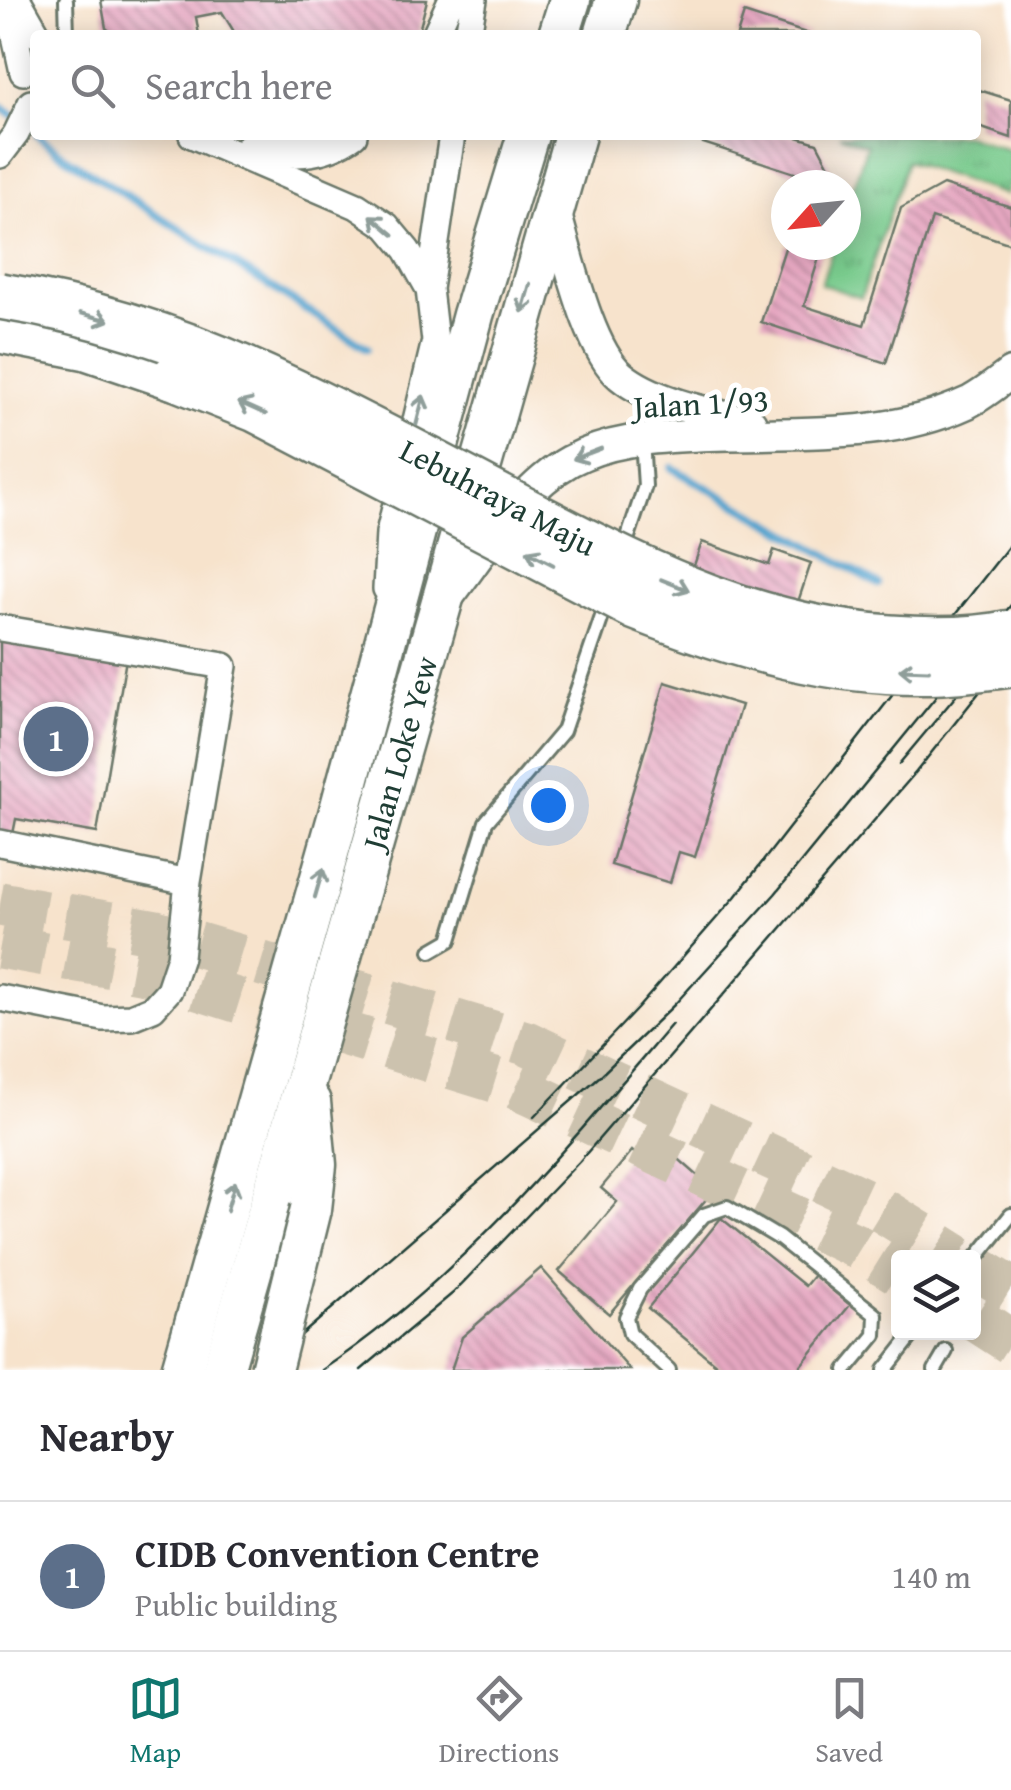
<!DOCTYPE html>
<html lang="en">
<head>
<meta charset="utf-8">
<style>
	body { margin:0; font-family:"Gentium Book Plus",serif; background:#f2f2f3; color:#2b2b33 }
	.controls { position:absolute; right:30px; bottom:30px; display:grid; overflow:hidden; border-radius:10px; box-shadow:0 5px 25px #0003 }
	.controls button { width:90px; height:90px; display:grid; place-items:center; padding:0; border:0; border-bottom:2px solid #e1e1e2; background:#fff; color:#2b2b33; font:50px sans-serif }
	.compass { position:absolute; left:771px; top:170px; width:90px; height:90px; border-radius:50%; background:#fff; box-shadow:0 5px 25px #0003; rotate:243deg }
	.you { position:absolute; left:548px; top:805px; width:35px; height:35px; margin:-25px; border:8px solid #fff; border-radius:50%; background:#1a73e8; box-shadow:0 0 0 15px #1a73e833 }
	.badge { display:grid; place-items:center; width:65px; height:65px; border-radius:50%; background:#0f766e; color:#fff; font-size:32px; font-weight:700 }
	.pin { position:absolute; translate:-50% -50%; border:5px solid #fff; box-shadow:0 2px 10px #0006 }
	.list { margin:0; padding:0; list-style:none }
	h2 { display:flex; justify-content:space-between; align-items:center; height:130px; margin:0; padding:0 40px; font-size:42px }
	h2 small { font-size:32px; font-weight:400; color:#7c7c81 }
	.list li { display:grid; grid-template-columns:65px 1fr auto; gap:30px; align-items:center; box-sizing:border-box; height:150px; padding:0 40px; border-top:2px solid #e1e1e2 }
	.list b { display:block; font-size:38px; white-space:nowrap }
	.list p { margin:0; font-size:32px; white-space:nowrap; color:#7c7c81 }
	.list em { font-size:32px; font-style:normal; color:#7c7c81 }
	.icon { flex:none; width:55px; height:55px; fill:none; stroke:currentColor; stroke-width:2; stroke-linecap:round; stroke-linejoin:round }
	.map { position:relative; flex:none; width:1011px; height:1370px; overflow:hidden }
	.search { position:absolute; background:#fff; box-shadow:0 5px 25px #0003; left:30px; right:30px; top:30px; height:110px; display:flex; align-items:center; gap:25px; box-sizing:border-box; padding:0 35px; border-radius:10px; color:#7c7c81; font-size:38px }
	.sheet { height:280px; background:#fff }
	nav { display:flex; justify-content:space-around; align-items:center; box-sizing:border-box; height:140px; border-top:2px solid #e1e1e2; background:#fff; font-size:28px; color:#7c7c81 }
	nav a { display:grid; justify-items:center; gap:5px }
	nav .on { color:#0f766e }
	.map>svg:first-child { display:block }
</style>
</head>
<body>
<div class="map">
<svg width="1011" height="1370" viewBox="0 0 1011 1370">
	<defs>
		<pattern id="park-tufts" width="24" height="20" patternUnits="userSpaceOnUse" patternTransform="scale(2.5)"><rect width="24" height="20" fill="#78ca8c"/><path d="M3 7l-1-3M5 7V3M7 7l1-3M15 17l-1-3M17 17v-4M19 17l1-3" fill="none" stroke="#62a573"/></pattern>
		<pattern id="building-back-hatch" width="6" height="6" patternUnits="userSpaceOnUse" patternTransform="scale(2.5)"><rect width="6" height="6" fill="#e6a7c1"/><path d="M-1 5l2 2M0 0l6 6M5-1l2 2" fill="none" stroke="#ba899e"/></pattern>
	</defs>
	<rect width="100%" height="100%" fill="#fff"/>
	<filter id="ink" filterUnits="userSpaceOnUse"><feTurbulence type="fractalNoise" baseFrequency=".01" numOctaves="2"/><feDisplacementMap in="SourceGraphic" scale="20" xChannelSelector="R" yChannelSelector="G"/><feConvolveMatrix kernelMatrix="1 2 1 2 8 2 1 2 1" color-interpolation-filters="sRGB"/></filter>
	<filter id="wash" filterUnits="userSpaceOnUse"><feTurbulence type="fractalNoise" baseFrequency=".0048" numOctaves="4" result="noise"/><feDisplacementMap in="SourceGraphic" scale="40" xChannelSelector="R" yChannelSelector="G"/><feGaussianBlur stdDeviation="2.25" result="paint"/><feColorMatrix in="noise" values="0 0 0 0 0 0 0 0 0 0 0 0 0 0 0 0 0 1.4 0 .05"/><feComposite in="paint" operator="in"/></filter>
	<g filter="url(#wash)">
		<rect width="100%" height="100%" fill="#f7e3cc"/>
		<!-- park -->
		<path fill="url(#park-tufts)" stroke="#4c8460" stroke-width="2.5" d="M839 135H965L1011 151V178L1006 195 907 161 861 298 821 284 834 245H846V209L867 145Z"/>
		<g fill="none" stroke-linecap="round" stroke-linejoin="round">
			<!-- stream -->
			<path stroke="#54a3cd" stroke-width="8" d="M0 106 16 118
				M37 135 67 158 367 348
				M672 468 878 584"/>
		</g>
		<g id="blocks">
			<!-- building -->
			<path fill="url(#building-back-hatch)" d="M101 0H427L418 35H236L222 12 196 17 199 35H114L106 28Z
				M744 13 809 34V35H737Z
				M976 89 1011 100V138L976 126Z
				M705 135H791L817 143 839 185H805L807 177 703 143Z
				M943 185 1011 207V244L932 218 886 363 761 322 786 245H823L804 306 864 325 901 208Z
				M702 542 769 565 774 550 811 563 793 617 689 580Z
				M0 637 126 659 97 833 16 819 12 839 0 837Z
				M665 682 741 705 695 857 679 852 670 883 611 865Z
				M665 1147 714 1190 609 1314 559 1271 617 1202 601 1188 632 1151 649 1165Z
				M721 1218 805 1286 814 1275 850 1305 797 1370H723L648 1308Z
				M541 1268 630 1370H451L462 1337Z"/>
		</g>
	</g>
	<g filter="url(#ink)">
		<use href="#blocks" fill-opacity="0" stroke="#6b7769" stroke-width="2.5"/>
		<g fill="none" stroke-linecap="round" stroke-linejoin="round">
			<!-- motorway-tunnel -->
			<path stroke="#ccc2ae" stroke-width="45" stroke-dasharray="45 22" stroke-linecap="butt" d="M0 904 156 932 526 1043 872 1204 959 1258
				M0 946 146 972 514 1086 856 1246 898 1272
				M974 1266 1011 1289
				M974 1318 1011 1342"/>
			<!-- service casing -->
			<g stroke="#6b7769" stroke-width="18">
				<path id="service" d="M66 0 67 35
					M238 151 243 142 264 137 324 142
					M623 552 645 486 642 440
					M431 951 450 940 486 822 563 731 608 599
					M974 1261 1011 1215
					M669 1370 630 1334 626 1317 640 1289 704 1215 727 1207 779 1238 876 1315 875 1335 846 1370
					M885 1370 915 1332
					M935 1370 946 1351"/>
			</g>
			<!-- minor casing -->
			<g stroke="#6b7769" stroke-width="30">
				<path id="minor" d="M7 0 23 72
					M18 0 38 35
					M435 35 451 0
					M468 35 474 0
					M192 135 357 206 387 226 407 250 429 289 435 341 389 533 386 589
					M251 152C288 156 322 158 354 135
					M0 155 16 134 31 103
					M429 289 452 135
					M0 628 224 666 188 882 180 957 169 990 153 1008 131 1017 103 1018 0 998
					M0 843 188 882"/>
			</g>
			<!-- tertiary casing -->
			<g stroke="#6b7769" stroke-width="35">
				<path id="tertiary" d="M553 205C567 249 587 348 621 376 654 403 710 413 751 423
					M448 597C484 551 518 490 570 461 607 441 648 438 688 436 781 430 880 443 967 403 982 396 997 383 1011 373"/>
			</g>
			<!-- trunk casing -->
			<g stroke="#6b7769" stroke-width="45">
				<g id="trunk">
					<path d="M559 35 570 0"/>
					<path d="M605 35 616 0"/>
					<path d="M310 1102 316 1165 311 1209"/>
					<path d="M182 1370 339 814 473 315 528 135"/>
					<path id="s1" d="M223 1370 575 135"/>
				</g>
			</g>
			<!-- motorway casing -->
			<g stroke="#6b7769" stroke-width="50">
				<path id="motorway" d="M0 330 87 347 175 377"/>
			</g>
			<!-- service -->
			<use href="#service" stroke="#fff" stroke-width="12"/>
			<!-- minor -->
			<use href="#minor" stroke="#fff" stroke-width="25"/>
			<!-- tertiary -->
			<use href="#tertiary" stroke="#fff" stroke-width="30"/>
			<!-- trunk -->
			<use href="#trunk" stroke="#fff" stroke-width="40"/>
			<!-- motorway -->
			<use href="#motorway" stroke="#fff" stroke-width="45"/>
			<!-- tram -->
			<path stroke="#1f3d34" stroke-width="2.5" d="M899 764 1011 630
				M534 1117 637 1009 735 897 1011 543
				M261 1370 599 1077 674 1005 775 894 1011 605
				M322 1370C459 1279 566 1148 672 1024
				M361 1370 453 1293 579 1162 916 772 1005 660"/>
			<!-- trunk-bridge casing -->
			<g stroke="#6b7769" stroke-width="45" stroke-linecap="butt">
				<path id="trunk-bridge" d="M271 1370 311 1209"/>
			</g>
			<!-- motorway-bridge casing -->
			<g stroke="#6b7769" stroke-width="50" stroke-linecap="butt">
				<g id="motorway-bridge">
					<path id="s2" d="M0 296C102 312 201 347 294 392 378 432 460 477 543 520 657 579 760 629 890 638 930 641 973 641 1011 633"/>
					<path d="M175 377 256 409 636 607C735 646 835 676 942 671 965 670 988 667 1011 664"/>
				</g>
			</g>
			<!-- trunk-bridge -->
			<use href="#trunk-bridge" stroke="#fff" stroke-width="40"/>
			<!-- motorway-bridge -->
			<use href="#motorway-bridge" stroke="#fff" stroke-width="45"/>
		</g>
		<!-- one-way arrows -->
		<defs><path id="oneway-shaft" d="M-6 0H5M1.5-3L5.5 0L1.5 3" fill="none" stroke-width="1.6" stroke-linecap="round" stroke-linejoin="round" transform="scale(2.5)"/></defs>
		<g stroke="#8f9e9a">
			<use href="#oneway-shaft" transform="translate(382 225) rotate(-140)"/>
			<use href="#oneway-shaft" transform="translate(526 298) rotate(106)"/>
			<use href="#oneway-shaft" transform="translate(95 317) rotate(15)"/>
			<use href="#oneway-shaft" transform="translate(252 408) rotate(-156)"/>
			<use href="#oneway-shaft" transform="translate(420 410) rotate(-76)"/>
			<use href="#oneway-shaft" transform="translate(587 454) rotate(159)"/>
			<use href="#oneway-shaft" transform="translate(540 558) rotate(-153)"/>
			<use href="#oneway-shaft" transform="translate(675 585) rotate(22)"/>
			<use href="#oneway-shaft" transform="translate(914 670) rotate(-178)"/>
			<use href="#oneway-shaft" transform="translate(319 883) rotate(-74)"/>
			<use href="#oneway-shaft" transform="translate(231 1196) rotate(-74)"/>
		</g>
	</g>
	<g text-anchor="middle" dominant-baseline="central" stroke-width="10" stroke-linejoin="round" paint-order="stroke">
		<!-- street labels -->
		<g font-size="32" fill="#1f3d34" stroke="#fff">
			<text transform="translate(701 403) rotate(-3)">Jalan 1/93</text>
			<text stroke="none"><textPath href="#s2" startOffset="540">Lebuhraya Maju</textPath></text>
			<text stroke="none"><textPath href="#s1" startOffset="642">Jalan Loke Yew</textPath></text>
		</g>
	</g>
</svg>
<div class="controls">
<button><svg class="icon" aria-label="layers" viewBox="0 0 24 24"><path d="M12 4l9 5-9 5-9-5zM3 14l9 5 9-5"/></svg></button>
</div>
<svg class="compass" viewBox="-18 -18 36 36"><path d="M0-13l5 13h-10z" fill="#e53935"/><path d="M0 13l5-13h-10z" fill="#7c7c81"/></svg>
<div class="you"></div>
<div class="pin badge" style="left:56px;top:739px;background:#5c6f8a">1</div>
<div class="search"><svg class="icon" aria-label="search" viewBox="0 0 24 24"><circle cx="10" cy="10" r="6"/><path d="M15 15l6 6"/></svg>Search here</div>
</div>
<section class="sheet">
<h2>Nearby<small></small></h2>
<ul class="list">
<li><span class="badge" style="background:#5c6f8a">1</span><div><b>CIDB Convention Centre</b><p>Public building</p></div><em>140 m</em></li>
</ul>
</section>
<nav>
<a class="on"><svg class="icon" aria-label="map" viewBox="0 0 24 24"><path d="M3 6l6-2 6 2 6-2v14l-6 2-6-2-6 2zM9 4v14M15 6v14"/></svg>Map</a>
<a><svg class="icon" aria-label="directions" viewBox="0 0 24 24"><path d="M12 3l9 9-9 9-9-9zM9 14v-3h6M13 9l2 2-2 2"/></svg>Directions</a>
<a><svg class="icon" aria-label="saved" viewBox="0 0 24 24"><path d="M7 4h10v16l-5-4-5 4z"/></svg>Saved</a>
</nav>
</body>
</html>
